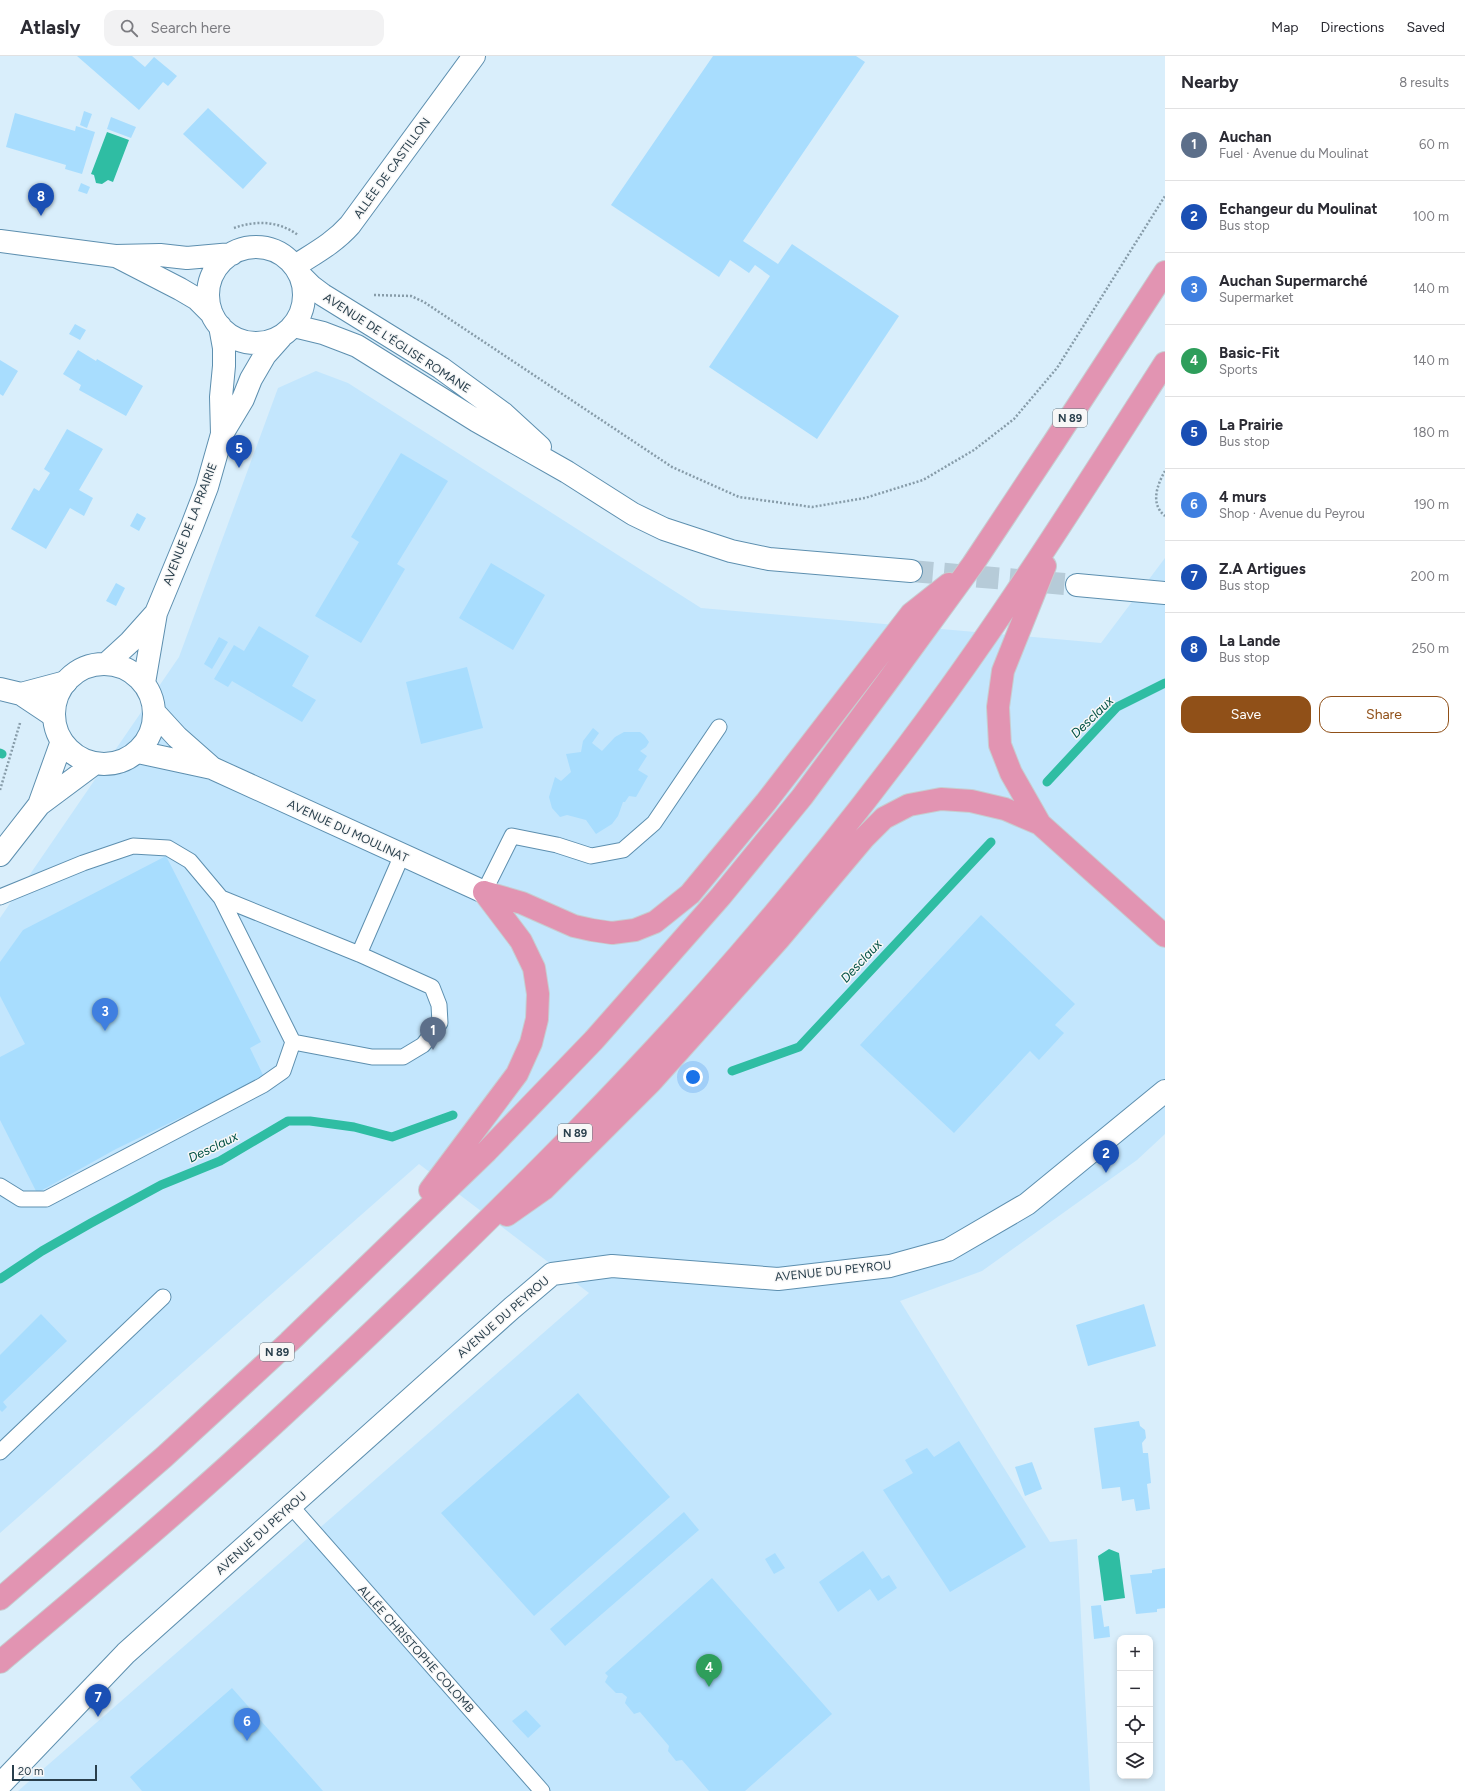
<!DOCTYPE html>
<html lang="en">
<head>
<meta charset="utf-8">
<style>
	body { margin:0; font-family:Figtree,sans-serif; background:#f2f2f3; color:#2b2b33 }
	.controls { position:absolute; right:12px; bottom:12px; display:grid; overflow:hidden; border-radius:8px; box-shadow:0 2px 6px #0003 }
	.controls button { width:36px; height:36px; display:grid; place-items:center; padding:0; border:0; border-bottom:1px solid #e1e1e2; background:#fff; color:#2b2b33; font:20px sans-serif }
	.scale { position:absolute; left:12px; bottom:10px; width:85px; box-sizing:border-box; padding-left:4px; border:2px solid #293f4c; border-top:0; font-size:11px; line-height:14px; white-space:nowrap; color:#293f4c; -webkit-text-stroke:3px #f7f7f7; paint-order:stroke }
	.you { position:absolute; left:693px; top:1021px; width:14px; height:14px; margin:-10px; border:3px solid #fff; border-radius:50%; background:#1a73e8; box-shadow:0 0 0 6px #1a73e833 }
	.badge { display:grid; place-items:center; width:26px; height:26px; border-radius:50%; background:#905018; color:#fff; font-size:13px; font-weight:700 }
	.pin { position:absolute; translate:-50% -33px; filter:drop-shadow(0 1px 2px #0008) }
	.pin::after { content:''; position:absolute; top:21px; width:14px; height:12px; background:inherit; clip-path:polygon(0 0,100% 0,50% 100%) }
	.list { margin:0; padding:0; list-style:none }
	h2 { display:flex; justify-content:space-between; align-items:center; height:52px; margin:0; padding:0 16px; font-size:17px }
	h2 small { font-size:13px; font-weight:400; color:#7c7c81 }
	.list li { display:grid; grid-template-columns:26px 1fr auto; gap:12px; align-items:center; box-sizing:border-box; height:72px; padding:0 16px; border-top:1px solid #e1e1e2 }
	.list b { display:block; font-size:15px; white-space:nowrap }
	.list p { margin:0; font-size:13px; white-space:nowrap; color:#7c7c81 }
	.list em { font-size:13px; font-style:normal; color:#7c7c81 }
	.actions { display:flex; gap:8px; padding:12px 16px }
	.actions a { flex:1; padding:9px 0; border:1px solid #905018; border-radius:12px; text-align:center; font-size:14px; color:#905018 }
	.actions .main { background:#905018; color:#fff }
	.icon { flex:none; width:22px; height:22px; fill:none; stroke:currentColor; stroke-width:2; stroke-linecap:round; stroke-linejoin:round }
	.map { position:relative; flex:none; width:1165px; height:1735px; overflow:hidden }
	header { display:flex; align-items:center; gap:24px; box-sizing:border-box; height:56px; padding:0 20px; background:#fff; border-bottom:1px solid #e1e1e2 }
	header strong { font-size:19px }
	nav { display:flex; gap:22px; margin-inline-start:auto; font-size:14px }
	.search { width:280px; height:36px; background:#f2f2f3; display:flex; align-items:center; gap:10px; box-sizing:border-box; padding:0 14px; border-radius:12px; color:#7c7c81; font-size:15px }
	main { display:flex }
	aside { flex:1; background:#fff }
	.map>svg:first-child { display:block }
</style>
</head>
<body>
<header>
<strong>Atlasly</strong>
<div class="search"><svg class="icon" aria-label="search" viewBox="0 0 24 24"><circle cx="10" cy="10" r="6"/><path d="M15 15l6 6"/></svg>Search here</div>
<nav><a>Map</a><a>Directions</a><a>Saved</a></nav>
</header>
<main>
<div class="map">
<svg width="1165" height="1735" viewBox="0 0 1165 1735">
	<rect width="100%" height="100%" fill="#d9eefb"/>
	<!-- built -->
	<path fill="#c3e6fd" d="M316 315 348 327 701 552 1101 587 1165 502V1078L1137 1104 982 1215 900 1245 1050 1486 1077 1483 1090 1735H18L589 1237 419 1108 0 1477V862L179 601 278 332Z"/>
	<!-- water -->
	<path fill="#2fbda3" d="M107 76 129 84 113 126 108 124 102 128 96 127 94 119 91 118Z
		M1109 1493 1119 1497 1125 1542 1104 1545 1098 1500Z"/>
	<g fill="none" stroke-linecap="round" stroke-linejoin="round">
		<!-- stream -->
		<path stroke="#2fbda3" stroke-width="9" d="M0 697 2 698
			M1047 726 1117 651 1165 627
			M732 1015 799 991 991 786
			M0 1223 42 1195 91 1167 161 1129 220 1105 288 1065H310L354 1071 392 1081 453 1059"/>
	</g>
	<!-- building -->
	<path fill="#a8ddfe" d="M77 0H132L145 11 154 1 177 20 168 30 163 26 139 54Z
		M713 0H856L865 6 743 185 778 208 792 188 899 260 817 383 709 311 770 220 755 209 749 217 730 204 719 221 611 149Z
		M208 52 267 107 243 133 183 78Z
		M84 55 92 58 87 72 80 69Z
		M15 57 75 75 76 70 95 76 82 118 65 113 66 109 6 91Z
		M111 61 136 71 131 82 107 73Z
		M81 127 90 131 87 138 78 135Z
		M75 268 86 274 80 284 69 278Z
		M78 294 96 305 97 303 143 330 126 360 79 334 81 329 63 318Z
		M0 304 18 315 3 340 0 338Z
		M67 373 103 393 79 434 93 442 84 460 70 452 46 493 11 473 34 432 39 435 50 417 44 413Z
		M401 397 448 425 397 508 405 513 361 587 315 560 359 486 351 481Z
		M137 457 146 462 139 475 130 470Z
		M491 507 545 539 513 594 459 562Z
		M116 527 125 532 116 550 106 545Z
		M259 570 309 600 292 630 316 644 302 666 232 625 228 631 214 623 234 589 244 595Z
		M219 581 228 586 212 613 204 608Z
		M467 611 483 672 421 688 406 626Z
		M593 672 599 677 592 687 602 695 615 681 624 676H640L644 679 649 686 646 691 640 695 647 700 638 714 648 720 636 741 629 740 625 746H623L618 760 612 768 596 778 586 764 567 759 560 761 552 752 549 741 555 721 561 725 571 716 566 698 581 696 583 685Z
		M166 800 261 986 250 992 264 1021 116 1093 37 1137 0 1064V1001L25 988 0 940V906L23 874Z
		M981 859 1075 948 1055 969 1064 977 1039 1004 1030 995 954 1077 860 989Z
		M1144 1248 1156 1290 1088 1310 1076 1269Z
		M41 1258 67 1285 3 1346 7 1351 2 1356 0 1354V1299Z
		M578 1337 670 1441 534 1560 441 1457Z
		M1139 1365 1140 1370 1145 1374 1146 1382 1142 1387 1143 1397H1148L1151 1427 1147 1428 1150 1453 1136 1455 1134 1443 1122 1445 1120 1431 1102 1433 1094 1372Z
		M959 1385 1026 1491 950 1536 883 1434 913 1417 905 1404 927 1392 934 1401Z
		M1032 1406 1042 1433 1025 1440 1015 1411Z
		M684 1456 699 1474 565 1590 550 1573Z
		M863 1495 882 1523 889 1519 897 1532 878 1545 870 1533 838 1556 819 1526Z
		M775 1497 785 1512 774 1518 765 1503Z
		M1165 1512V1552L1157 1553V1556L1136 1558 1130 1519 1152 1517V1514Z
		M712 1522 832 1658 745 1735H709L682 1704 676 1705 668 1695 669 1690 640 1656 634 1658 625 1647 627 1641 622 1637H616L605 1626 608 1620 605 1617Z
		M1101 1549 1104 1571 1109 1570 1110 1581 1094 1583 1091 1550Z
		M232 1632 323 1735H142L130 1721Z
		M526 1654 541 1670 528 1682 512 1665Z"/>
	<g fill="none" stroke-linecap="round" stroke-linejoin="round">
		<!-- tertiary-tunnel -->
		<path stroke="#b6cbd8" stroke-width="22" stroke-dasharray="22 11" stroke-linecap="butt" d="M911 515 1077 529"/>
		<!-- service casing -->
		<g stroke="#5d8faf" stroke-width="17">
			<path id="service" d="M484 836 512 780 557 789 591 800 623 794 654 767 719 671
				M0 841 83 807 133 790 168 792 190 805 221 842 293 986 372 1001H403L423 989 440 967 439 949 432 931 359 898 221 842
				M359 898 402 799
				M0 1130 21 1143H46L263 1029 283 1015 293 986
				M0 1396 163 1241
				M291 1450 542 1735"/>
		</g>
		<!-- minor casing -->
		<g stroke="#5d8faf" stroke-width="24">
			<path id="minor" d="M295 210C315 197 334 187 350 169L474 0
				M0 633 21 638 54 660
				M21 638 66 626
				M0 1729 126 1597 512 1252 552 1218 612 1210 778 1223 890 1210 948 1194 1027 1148 1165 1035"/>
		</g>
		<!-- tertiary casing -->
		<g stroke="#5d8faf" stroke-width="24">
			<path id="tertiary" d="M0 185 115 200 160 199 187 202 232 198
				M208 239a48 48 0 1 1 96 0a48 48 0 1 1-96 0Z
				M116 200 180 233 197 243 212 258
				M300 219 311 230 323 239 441 312 504 358 540 391
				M220 270 224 292V310L221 341 222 378
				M294 270 323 277 357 290 477 365 567 416 633 458 664 473 731 495 769 503 911 515
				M1077 529 1165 537
				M54 658a50 50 0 1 1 100 0a50 50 0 1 1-100 0Z
				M106 608 130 586 156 557
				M144 627 156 557 192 470 207 431 222 378 243 343 251 323 265 299 281 281
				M155 657 177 681 211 711
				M138 696 212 712 484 836
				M39 749 62 685
				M0 799 39 749 94 708"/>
		</g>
		<!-- trunk casing -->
		<g stroke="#c7cdd0" stroke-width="24">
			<path id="trunk" d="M1040 768 1011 717 1000 689 998 651 1003 615 1045 510
				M484 836 522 847 574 870 592 874 612 877 635 874 655 866 690 838 766 746 911 558 949 528
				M430 1134 517 1018 531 987 537 963 538 938 534 912 521 885 484 836
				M507 1159 544 1133 651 1026 779 883 864 782 884 762 909 749 941 743 971 745 1005 753 1040 768 1165 880
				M0 1543 164 1401 289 1286 487 1095 594 984 721 840 802 741 887 626 973 508 1054 386 1165 216
				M0 1606C65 1551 131 1496 194 1440 269 1374 342 1305 414 1236 526 1128 636 1018 738 900 803 825 866 746 925 666 1011 550 1087 428 1165 307"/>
		</g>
		<!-- path -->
		<path stroke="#879ca9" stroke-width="2.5" stroke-dasharray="2 2" stroke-linecap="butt" d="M234 172C256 164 279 165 298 179
			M374 239 411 240 424 246 672 411 739 441 812 451 865 442 923 424 974 394 1014 363 1057 312 1165 140
			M1165 415C1157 429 1150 448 1165 460
			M0 734 20 667"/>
		<!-- service -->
		<use href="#service" stroke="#fff" stroke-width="15"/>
		<!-- minor -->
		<use href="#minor" stroke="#fff" stroke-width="22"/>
		<!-- tertiary -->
		<use href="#tertiary" stroke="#fff" stroke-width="22"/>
		<!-- trunk -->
		<use href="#trunk" stroke="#e294b2" stroke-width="22"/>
	</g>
	<g text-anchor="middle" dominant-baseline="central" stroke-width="3" stroke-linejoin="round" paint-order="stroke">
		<!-- shield labels -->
		<g fill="#f7f7f7" stroke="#67767f" stroke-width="1">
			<rect x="1053" y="353" width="34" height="18" rx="3"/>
			<rect x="558" y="1068" width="34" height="18" rx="3"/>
			<rect x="260" y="1287" width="34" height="18" rx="3"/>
		</g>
		<g font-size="11" font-weight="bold" fill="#293f4c">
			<text x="1070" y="362">N 89</text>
			<text x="575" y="1077">N 89</text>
			<text x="277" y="1296">N 89</text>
		</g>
		<!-- street labels -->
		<g font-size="12" fill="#293f4c" stroke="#f7f7f7">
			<text transform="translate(392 112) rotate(-54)">ALLÉE DE CASTILLON</text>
			<text transform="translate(397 287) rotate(33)">AVENUE DE L'ÉGLISE ROMANE</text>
			<text transform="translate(190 468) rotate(-69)">AVENUE DE LA PRAIRIE</text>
			<text transform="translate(348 775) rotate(25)">AVENUE DU MOULINAT</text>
			<text transform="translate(833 1215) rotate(-6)">AVENUE DU PEYROU</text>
			<text transform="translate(503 1261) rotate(-41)">AVENUE DU PEYROU</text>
			<text transform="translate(261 1477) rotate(-42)">AVENUE DU PEYROU</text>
			<text transform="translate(416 1593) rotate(48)">ALLÉE CHRISTOPHE COLOMB</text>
		</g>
		<!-- water labels -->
		<g font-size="13" font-style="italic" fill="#005144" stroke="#f7f7f7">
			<text transform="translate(1092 661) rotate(-44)">Desclaux</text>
			<text transform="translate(861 905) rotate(-47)">Desclaux</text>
			<text transform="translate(213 1091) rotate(-26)">Desclaux</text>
		</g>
	</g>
</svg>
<div class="controls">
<button>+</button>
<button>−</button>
<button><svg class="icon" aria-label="locate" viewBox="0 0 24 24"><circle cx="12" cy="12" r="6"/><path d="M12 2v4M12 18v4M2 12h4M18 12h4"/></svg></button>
<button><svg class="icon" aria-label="layers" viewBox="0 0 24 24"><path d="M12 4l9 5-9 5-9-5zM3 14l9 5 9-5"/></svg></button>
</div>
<div class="scale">20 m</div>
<div class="you"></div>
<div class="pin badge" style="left:433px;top:994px;background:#5c6f8a">1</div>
<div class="pin badge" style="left:1106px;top:1117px;background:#1a4fb4">2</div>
<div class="pin badge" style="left:105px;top:975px;background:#3f7fe0">3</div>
<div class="pin badge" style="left:709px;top:1631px;background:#2e9e5b">4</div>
<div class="pin badge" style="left:239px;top:412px;background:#1a4fb4">5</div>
<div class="pin badge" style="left:247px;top:1685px;background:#3f7fe0">6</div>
<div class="pin badge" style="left:98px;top:1661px;background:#1a4fb4">7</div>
<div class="pin badge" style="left:41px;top:160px;background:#1a4fb4">8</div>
</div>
<aside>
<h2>Nearby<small>8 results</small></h2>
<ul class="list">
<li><span class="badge" style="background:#5c6f8a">1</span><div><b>Auchan</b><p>Fuel · Avenue du Moulinat</p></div><em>60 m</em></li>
<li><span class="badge" style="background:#1a4fb4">2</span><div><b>Echangeur du Moulinat</b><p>Bus stop</p></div><em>100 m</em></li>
<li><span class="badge" style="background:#3f7fe0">3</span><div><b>Auchan Supermarché</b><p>Supermarket</p></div><em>140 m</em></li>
<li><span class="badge" style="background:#2e9e5b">4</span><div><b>Basic-Fit</b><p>Sports</p></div><em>140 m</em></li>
<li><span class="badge" style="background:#1a4fb4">5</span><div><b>La Prairie</b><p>Bus stop</p></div><em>180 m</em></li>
<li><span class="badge" style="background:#3f7fe0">6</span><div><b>4 murs</b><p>Shop · Avenue du Peyrou</p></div><em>190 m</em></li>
<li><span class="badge" style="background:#1a4fb4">7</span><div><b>Z.A Artigues</b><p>Bus stop</p></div><em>200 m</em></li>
<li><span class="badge" style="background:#1a4fb4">8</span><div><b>La Lande</b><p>Bus stop</p></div><em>250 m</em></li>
</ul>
<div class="actions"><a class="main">Save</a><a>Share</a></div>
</aside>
</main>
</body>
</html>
